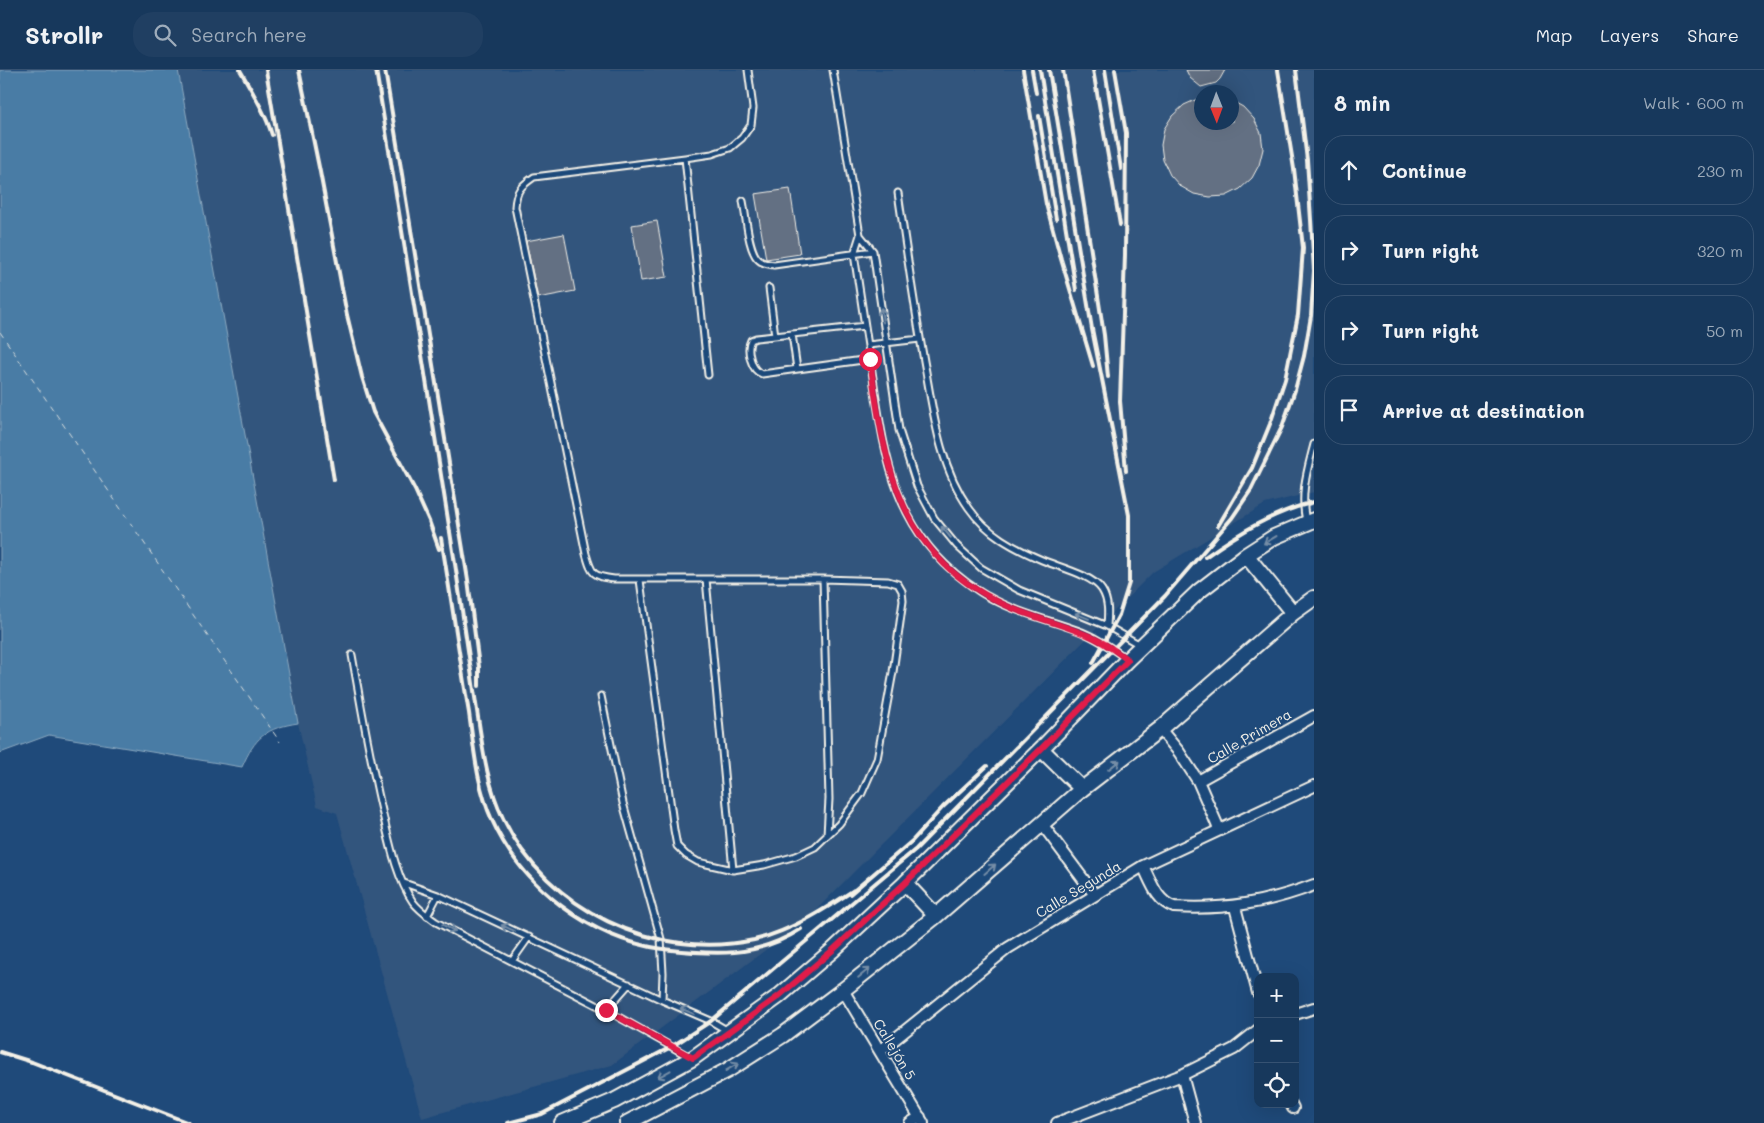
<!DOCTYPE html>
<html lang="en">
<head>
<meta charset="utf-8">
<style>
	body { margin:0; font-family:Mali,sans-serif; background:#203f62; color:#f1f3f6 }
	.controls { position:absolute; right:15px; bottom:15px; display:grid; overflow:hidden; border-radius:10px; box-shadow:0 5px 20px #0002 }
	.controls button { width:45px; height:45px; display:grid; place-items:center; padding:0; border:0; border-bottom:1px solid #365272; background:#17385c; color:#f1f3f6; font:25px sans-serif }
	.compass { position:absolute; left:1194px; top:15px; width:45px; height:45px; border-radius:50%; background:#17385c; box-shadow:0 5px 20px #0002; rotate:179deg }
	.stop { position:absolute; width:15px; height:15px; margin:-11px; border:4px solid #e11d48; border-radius:50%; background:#fff }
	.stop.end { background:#e11d48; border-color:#fff; box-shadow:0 1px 5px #0008 }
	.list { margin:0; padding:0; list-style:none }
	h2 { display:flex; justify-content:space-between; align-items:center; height:65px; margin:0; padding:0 20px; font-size:21px }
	h2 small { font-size:16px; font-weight:400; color:#9eacbb }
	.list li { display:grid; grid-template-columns:32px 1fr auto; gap:15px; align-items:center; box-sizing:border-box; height:70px; margin:0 10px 10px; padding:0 10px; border:1px solid #365272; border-radius:20px }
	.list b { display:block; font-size:19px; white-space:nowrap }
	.list em { font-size:16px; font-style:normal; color:#9eacbb }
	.icon { flex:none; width:28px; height:28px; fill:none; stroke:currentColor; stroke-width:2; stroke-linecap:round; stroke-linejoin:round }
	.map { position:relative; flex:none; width:1314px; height:1053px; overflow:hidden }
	header { display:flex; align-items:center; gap:30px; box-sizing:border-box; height:70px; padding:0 25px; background:#17385c; border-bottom:1px solid #365272 }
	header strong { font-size:24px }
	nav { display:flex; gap:28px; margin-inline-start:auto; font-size:18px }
	.search { width:350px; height:45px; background:#203f62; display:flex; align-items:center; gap:12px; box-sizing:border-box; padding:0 18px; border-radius:20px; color:#9eacbb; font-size:19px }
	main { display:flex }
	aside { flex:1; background:#17385c }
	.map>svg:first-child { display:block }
</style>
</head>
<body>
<header>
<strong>Strollr</strong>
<div class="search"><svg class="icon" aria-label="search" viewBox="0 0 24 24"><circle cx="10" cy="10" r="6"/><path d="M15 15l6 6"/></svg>Search here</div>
<nav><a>Map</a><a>Layers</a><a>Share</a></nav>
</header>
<main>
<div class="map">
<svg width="1314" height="1053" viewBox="0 0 1314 1053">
	<rect width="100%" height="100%" fill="#1f4a7a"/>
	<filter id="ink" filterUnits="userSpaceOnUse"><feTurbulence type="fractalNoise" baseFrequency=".02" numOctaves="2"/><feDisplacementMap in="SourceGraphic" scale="10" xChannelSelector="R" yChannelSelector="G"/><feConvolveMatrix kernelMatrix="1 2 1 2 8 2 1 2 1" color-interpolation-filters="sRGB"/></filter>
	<g filter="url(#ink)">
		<!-- built -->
		<path fill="#33557d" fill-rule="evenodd" d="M178 0H1314V422L1265 434 1153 502 808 848 612 995 422 1048 337 743 317 736 298 653ZM1202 22H1232V52H1202Z"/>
		<!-- water -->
		<path fill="#487ba5" stroke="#8daac0" d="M0 0H178L298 653C266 658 255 667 242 697L49 665 0 683Z"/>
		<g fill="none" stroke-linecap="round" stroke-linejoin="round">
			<!-- ferry -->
			<path stroke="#dadfde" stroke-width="1" stroke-dasharray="6 5" stroke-linecap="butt" d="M0 262 280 672"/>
		</g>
		<!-- building -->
		<path fill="#636f83" stroke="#f4f1e8" d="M1186 0H1225L1220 9 1216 13 1201 17 1190 8Z
			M1202 27V52H1232V31L1243 37 1254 49 1261 63 1263 79 1259 95 1252 108 1240 119 1226 126 1210 127 1194 124 1180 116 1170 105 1163 90 1161 75 1164 59 1172 46 1184 35Z
			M790 119 800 184 766 189 755 124Z
			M657 151 667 207 641 211 632 155Z
			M564 164 575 221 538 228 526 171Z"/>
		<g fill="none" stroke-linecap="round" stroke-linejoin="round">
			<!-- lane casing -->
			<g stroke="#f4f1e8" stroke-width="9">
				<path id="lane" d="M833 0 860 165 854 184C859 219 865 254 870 289 884 375 888 454 965 511 972 516 979 522 987 526 1017 543 1050 550 1082 562 1099 569 1113 579 1127 589
					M685 88 708 305
					M898 123C907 183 915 243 926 302 934 348 941 399 969 438 987 464 1014 478 1042 490 1058 497 1093 505 1102 520 1109 531 1108 544 1107 556
					M743 131C746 145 748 182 759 190 763 194 769 194 774 195L873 181
					M860 165 873 181 899 360 917 416 934 448 957 476 981 498 1019 520 1107 556 1140 575
					M769 218 775 266
					M865 256 756 268 751 270C746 279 751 301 762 304L870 289
					M792 264 797 299
					M868 275 920 269
					M1306 452C1300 423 1307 402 1314 374
					M706 509 733 800
					M823 509 829 729 827 765
					M640 510 674 760 677 776 686 785 698 792 733 800 764 795 796 786 815 777 839 754 862 723 877 689 893 602 903 531 902 521 898 514 888 511 823 509H614C593 506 592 505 586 484L515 137C516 120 521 116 534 107L685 88 712 84 730 78 742 68 751 55 753 38 748 0
					M352 585C362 641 371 697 385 753 391 779 398 810 413 832 420 841 428 846 436 852L606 940 690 987
					M601 626 623 733 661 869 663 903 662 930
					M404 813 438 825 662 930 711 951 728 961
					M427 846 438 825
					M512 891 529 867
					M606 940 629 914"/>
			</g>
			<!-- street casing -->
			<g stroke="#f4f1e8" stroke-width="14">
				<path id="street" d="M1160 659 1179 682 1198 711 1219 759
					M1198 711 1314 646
					M1042 754 1095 825
					M1143 796C1151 811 1156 831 1174 837 1224 840 1267 833 1314 815
					M1235 837 1258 923
					M843 920 923 1053
					M1295 944 1314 938
					M880 981 1008 878 1143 796 1314 716
					M1182 1005 1195 1053
					M1291 1034 1293 1038
					M910 1053 920 1047
					M1057 1053 1182 1005 1234 979 1258 960"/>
			</g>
			<!-- secondary casing -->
			<g stroke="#f4f1e8" stroke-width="18">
				<path id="secondary" d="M1246 485 1293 543
					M1041 679 1082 719
					M905 813 936 846
					M562 1053 614 1031 693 988 779 926 833 880 905 813 1041 679 1127 590 1198 522 1246 485 1274 467 1314 450
					M627 1053 728 1000 783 965 843 920 936 846 1082 719 1160 659 1293 543 1314 528"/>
			</g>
			<!-- lane -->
			<use href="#lane" stroke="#1f4a7a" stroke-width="5"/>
			<!-- street -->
			<use href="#street" stroke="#1f4a7a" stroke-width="10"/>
			<!-- secondary -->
			<use href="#secondary" stroke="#1f4a7a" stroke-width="14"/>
			<!-- rail -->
			<path stroke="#f4f1e8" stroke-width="4" d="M240 0C252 21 265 42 272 65
				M266 0 334 410
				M299 0 320 102 347 245 362 307 373 342 415 420 429 451 439 479
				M376 0C403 167 430 333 456 500 463 545 469 589 476 634 482 672 486 713 503 748 547 840 655 891 754 870 791 861 822 841 854 820
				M385 0 468 510 479 597V616
				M1023 0 1046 134 1061 189 1093 296
				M1032 0 1036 23
				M1040 0 1076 220
				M1049 0 1092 259 1129 445V513L1119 545 1093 593
				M1063 0 1104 265 1108 307
				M1093 0 1120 155
				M1105 0 1121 99
				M1115 0 1126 63 1125 185 1120 331 1126 401
				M1039 46 1056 149
				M1218 456 1252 398 1270 354 1285 309 1298 245 1303 178 1294 99 1278 0
				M441 468C451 526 459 585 469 643 474 679 477 717 492 750 522 817 590 869 663 879 714 885 756 888 801 859
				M1205 487C1239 463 1273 442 1314 432
				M850 824 912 771 943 737 987 696
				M0 982 32 992 189 1053
				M508 1053 542 1044 671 977 711 951 916 779 1165 526 1232 448 1251 420 1282 357 1295 320 1304 286 1311 246 1314 201 1311 150 1307 90 1296 0"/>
		</g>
		<!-- one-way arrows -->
		<defs><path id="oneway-shaft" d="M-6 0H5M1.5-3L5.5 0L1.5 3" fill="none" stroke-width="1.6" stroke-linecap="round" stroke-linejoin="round" transform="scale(1.25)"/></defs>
		<g stroke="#748da6">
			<use href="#oneway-shaft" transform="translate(882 245) rotate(-98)"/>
			<use href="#oneway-shaft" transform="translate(946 462) rotate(-130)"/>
			<use href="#oneway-shaft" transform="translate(1270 470) rotate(149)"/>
			<use href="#oneway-shaft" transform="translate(1082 546) rotate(-158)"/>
			<use href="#oneway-shaft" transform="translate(1114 695) rotate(-38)"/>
			<use href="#oneway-shaft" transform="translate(990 799) rotate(-41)"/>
			<use href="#oneway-shaft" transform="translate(449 858) rotate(27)"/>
			<use href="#oneway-shaft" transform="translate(508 858) rotate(-156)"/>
			<use href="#oneway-shaft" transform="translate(864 903) rotate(-39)"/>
			<use href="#oneway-shaft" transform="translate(687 941) rotate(-157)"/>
			<use href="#oneway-shaft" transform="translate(732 997) rotate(-31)"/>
			<use href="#oneway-shaft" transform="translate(664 1004) rotate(151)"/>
		</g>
	</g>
	<g fill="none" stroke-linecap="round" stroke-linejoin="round" filter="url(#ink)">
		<!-- route -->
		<path stroke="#e11d48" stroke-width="6" d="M606 940 693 988 779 926 833 880 905 813 1041 679 1128 590C1113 579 1099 569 1082 563 1060 554 1036 548 1014 539 899 490 885 400 870 289"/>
	</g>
	<g text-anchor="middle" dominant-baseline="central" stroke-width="4" stroke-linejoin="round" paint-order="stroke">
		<!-- street labels -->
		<g font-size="14" fill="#f4f1e8" stroke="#1f4a7a">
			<text transform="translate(1249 666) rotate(-30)">Calle Primera</text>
			<text transform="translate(1078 819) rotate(-31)">Calle Segunda</text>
			<text transform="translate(895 979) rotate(59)">Callejón 5</text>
		</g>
	</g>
</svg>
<div class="controls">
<button>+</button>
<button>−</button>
<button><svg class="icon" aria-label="locate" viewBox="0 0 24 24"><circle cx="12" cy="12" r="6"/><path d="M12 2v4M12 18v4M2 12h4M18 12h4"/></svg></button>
</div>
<svg class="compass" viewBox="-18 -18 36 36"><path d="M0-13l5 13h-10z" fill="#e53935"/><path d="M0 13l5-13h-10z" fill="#9eacbb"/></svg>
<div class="stop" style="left:870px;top:289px"></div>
<div class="stop end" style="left:606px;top:940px"></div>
</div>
<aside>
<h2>8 min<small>Walk · 600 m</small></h2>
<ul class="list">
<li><svg class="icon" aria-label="ahead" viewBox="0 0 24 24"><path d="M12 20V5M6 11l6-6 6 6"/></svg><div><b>Continue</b></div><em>230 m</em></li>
<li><svg class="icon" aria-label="right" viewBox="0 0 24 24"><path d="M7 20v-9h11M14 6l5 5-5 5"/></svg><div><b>Turn right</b></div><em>320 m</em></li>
<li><svg class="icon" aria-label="right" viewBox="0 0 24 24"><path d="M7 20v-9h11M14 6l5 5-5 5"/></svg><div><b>Turn right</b></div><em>50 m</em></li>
<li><svg class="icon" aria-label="arrive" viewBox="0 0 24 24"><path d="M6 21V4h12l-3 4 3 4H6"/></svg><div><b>Arrive at destination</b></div></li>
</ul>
</aside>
</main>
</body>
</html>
